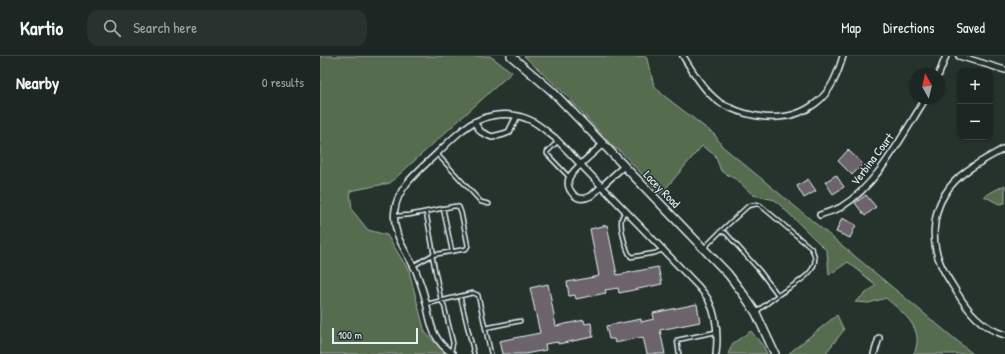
<!DOCTYPE html>
<html lang="en">
<head>
<meta charset="utf-8">
<style>
	body { margin:0; font-family:"Patrick Hand",sans-serif; background:#29322f; color:#f1f3f6 }
	.controls { position:absolute; right:12px; top:12px; display:grid; overflow:hidden; border-radius:8px; box-shadow:0 1px 3px #0004 }
	.controls button { width:36px; height:36px; display:grid; place-items:center; padding:0; border:0; border-bottom:1px solid #3a4340; background:#1c2622; color:#f1f3f6; font:20px sans-serif }
	.compass { position:absolute; left:589px; top:12px; width:36px; height:36px; border-radius:50%; background:#1c2622; box-shadow:0 1px 3px #0004; rotate:352deg }
	.scale { position:absolute; left:12px; bottom:10px; width:86px; box-sizing:border-box; padding-left:4px; border:2px solid #e8f1f8; border-top:0; font-size:11px; line-height:14px; white-space:nowrap; color:#e8f1f8; -webkit-text-stroke:3px #26332d; paint-order:stroke }
	.list { margin:0; padding:0; list-style:none }
	h2 { display:flex; justify-content:space-between; align-items:center; height:52px; margin:0; padding:0 16px; font-size:17px }
	h2 small { font-size:13px; font-weight:400; color:#a0a5a5 }
	.icon { flex:none; width:22px; height:22px; fill:none; stroke:currentColor; stroke-width:2; stroke-linecap:round; stroke-linejoin:round }
	.map { position:relative; flex:none; width:685px; height:298px; overflow:hidden }
	header { display:flex; align-items:center; gap:24px; box-sizing:border-box; height:56px; padding:0 20px; background:#1c2622; border-bottom:1px solid #3a4340 }
	header strong { font-size:19px }
	nav { display:flex; gap:22px; margin-inline-start:auto; font-size:14px }
	.search { width:280px; height:36px; background:#29322f; display:flex; align-items:center; gap:10px; box-sizing:border-box; padding:0 14px; border-radius:12px; color:#a0a5a5; font-size:15px }
	main { display:flex }
	aside { flex:1; background:#1c2622 }
	.map>svg:first-child { display:block }
</style>
</head>
<body>
<header>
<strong>Kartio</strong>
<div class="search"><svg class="icon" aria-label="search" viewBox="0 0 24 24"><circle cx="10" cy="10" r="6"/><path d="M15 15l6 6"/></svg>Search here</div>
<nav><a>Map</a><a>Directions</a><a>Saved</a></nav>
</header>
<main>
<aside>
<h2>Nearby<small>0 results</small></h2>
<ul class="list">
</ul>
</aside>
<div class="map">
<svg width="685" height="298" viewBox="0 0 685 298">
	<rect width="100%" height="100%" fill="#26332d"/>
	<filter id="ink" filterUnits="userSpaceOnUse"><feTurbulence type="fractalNoise" baseFrequency=".025" numOctaves="2"/><feDisplacementMap in="SourceGraphic" scale="8" xChannelSelector="R" yChannelSelector="G"/><feConvolveMatrix kernelMatrix="1 2 1 2 8 2 1 2 1" color-interpolation-filters="sRGB"/></filter>
	<g filter="url(#ink)">
		<!-- green -->
		<path fill="#576c4f" stroke="#a0aea4" d="M0 0H170L192 16 70 127 30 135 32 154 48 174 67 179 89 215 105 276 126 298H0Z
			M204 0H326L334 29 343 39 395 79 402 90 653 298H593C596 295 596 291 597 287 599 267 579 254 566 242L549 247 535 246 556 229 528 206 509 219 507 195 455 144 433 139 417 124 401 115 395 99 382 90 341 138 299 94 294 92 246 39Z
			M685 129V147L679 148 664 140Z
			M517 259 524 274 505 298H468Z
			M431 275 444 291 447 298H408L413 287Z"/>
		<!-- building -->
		<path fill="#6c646c" stroke="#e8f1f8" d="M528 94 543 108 532 119 518 105Z
			M516 119 524 131 513 138 505 126Z
			M488 123 496 135 484 142 477 130Z
			M546 139 556 151 545 160 535 147Z
			M522 162 536 169 530 182 516 176Z
			M287 169 297 219 338 211 342 228 299 237 298 232 285 234 286 237 256 243 255 239 249 240 247 226 279 220 270 173Z
			M228 228 236 270 264 264 265 268 271 267 273 281 238 288V286L225 288 226 294 205 298H182L179 285 220 277 210 232Z
			M377 248 380 266 340 274 345 298H327L323 281 295 287 294 283H289L286 270 321 263V266L334 263 333 257Z"/>
		<g fill="none" stroke-linecap="round" stroke-linejoin="round">
			<!-- lane casing -->
			<g stroke="#e8f1f8" stroke-width="5.5">
				<path id="lane" d="M238 85 227 96V98L249 121
					M117 98 161 146 169 148
					M123 152 132 195
					M305 155C304 157 303 159 302 161 299 169 306 195 311 201L335 197 342 194
					M106 156 114 199
					M75 160 89 159 135 150 139 151 141 156 148 190 146 193 112 199 93 210
					M401 175 428 150 437 148 440 149 491 192C506 215 474 228 458 239
					M385 191 401 175 406 177 439 214 458 239 436 256
					M112 199 121 244 124 249 133 287 131 296
					M140 240 154 298
					M107 248 153 237 158 239 171 298
					M165 272 200 265
					M359 298 357 284 396 276"/>
			</g>
			<!-- street casing -->
			<g stroke="#e8f1f8" stroke-width="8">
				<path id="street" d="M363 0C373 16 384 35 399 46 404 50 411 52 418 55 444 64 473 65 496 47 511 36 518 17 523 0
					M639 0 685 14
					M619 18 626 0
					M154 66 161 76 172 81 184 78 189 76 197 60
					M283 88C275 96 253 113 249 122 247 128 249 134 254 139 259 144 265 143 271 140L304 110
					M685 92C664 104 638 116 625 138 612 158 611 187 621 209 625 218 631 227 636 235 648 255 662 272 685 279
					M500 159C507 156 514 155 521 151 558 129 583 78 606 42
					M133 298C108 282 111 261 103 235 101 228 98 221 96 215 86 195 71 177 75 153 78 132 96 117 111 103 121 94 130 84 140 76 159 59 187 53 210 64 220 69 227 76 235 82L378 230C382 235 387 240 389 245 397 261 398 281 396 298
					M554 298 559 282"/>
			</g>
			<!-- secondary casing -->
			<g stroke="#e8f1f8" stroke-width="10">
				<path id="secondary" d="M191 0 232 35 408 218 424 239 436 257 455 298"/>
			</g>
			<!-- lane -->
			<use href="#lane" stroke="#26332d" stroke-width="2.5"/>
			<!-- street -->
			<use href="#street" stroke="#26332d" stroke-width="5"/>
			<!-- secondary -->
			<use href="#secondary" stroke="#26332d" stroke-width="7"/>
		</g>
	</g>
	<g text-anchor="middle" dominant-baseline="central" stroke-width="3" stroke-linejoin="round" paint-order="stroke">
		<!-- street labels -->
		<g font-size="12" fill="#e8f1f8" stroke="#26332d">
			<text transform="translate(552 103) rotate(-53)">Verbina Court</text>
			<text transform="translate(342 133) rotate(46)">Lacey Road</text>
		</g>
	</g>
</svg>
<div class="controls">
<button>+</button>
<button>−</button>
</div>
<svg class="compass" viewBox="-18 -18 36 36"><path d="M0-13l5 13h-10z" fill="#e53935"/><path d="M0 13l5-13h-10z" fill="#a0a5a5"/></svg>
<div class="scale">100 m</div>
</div>
</main>
</body>
</html>
